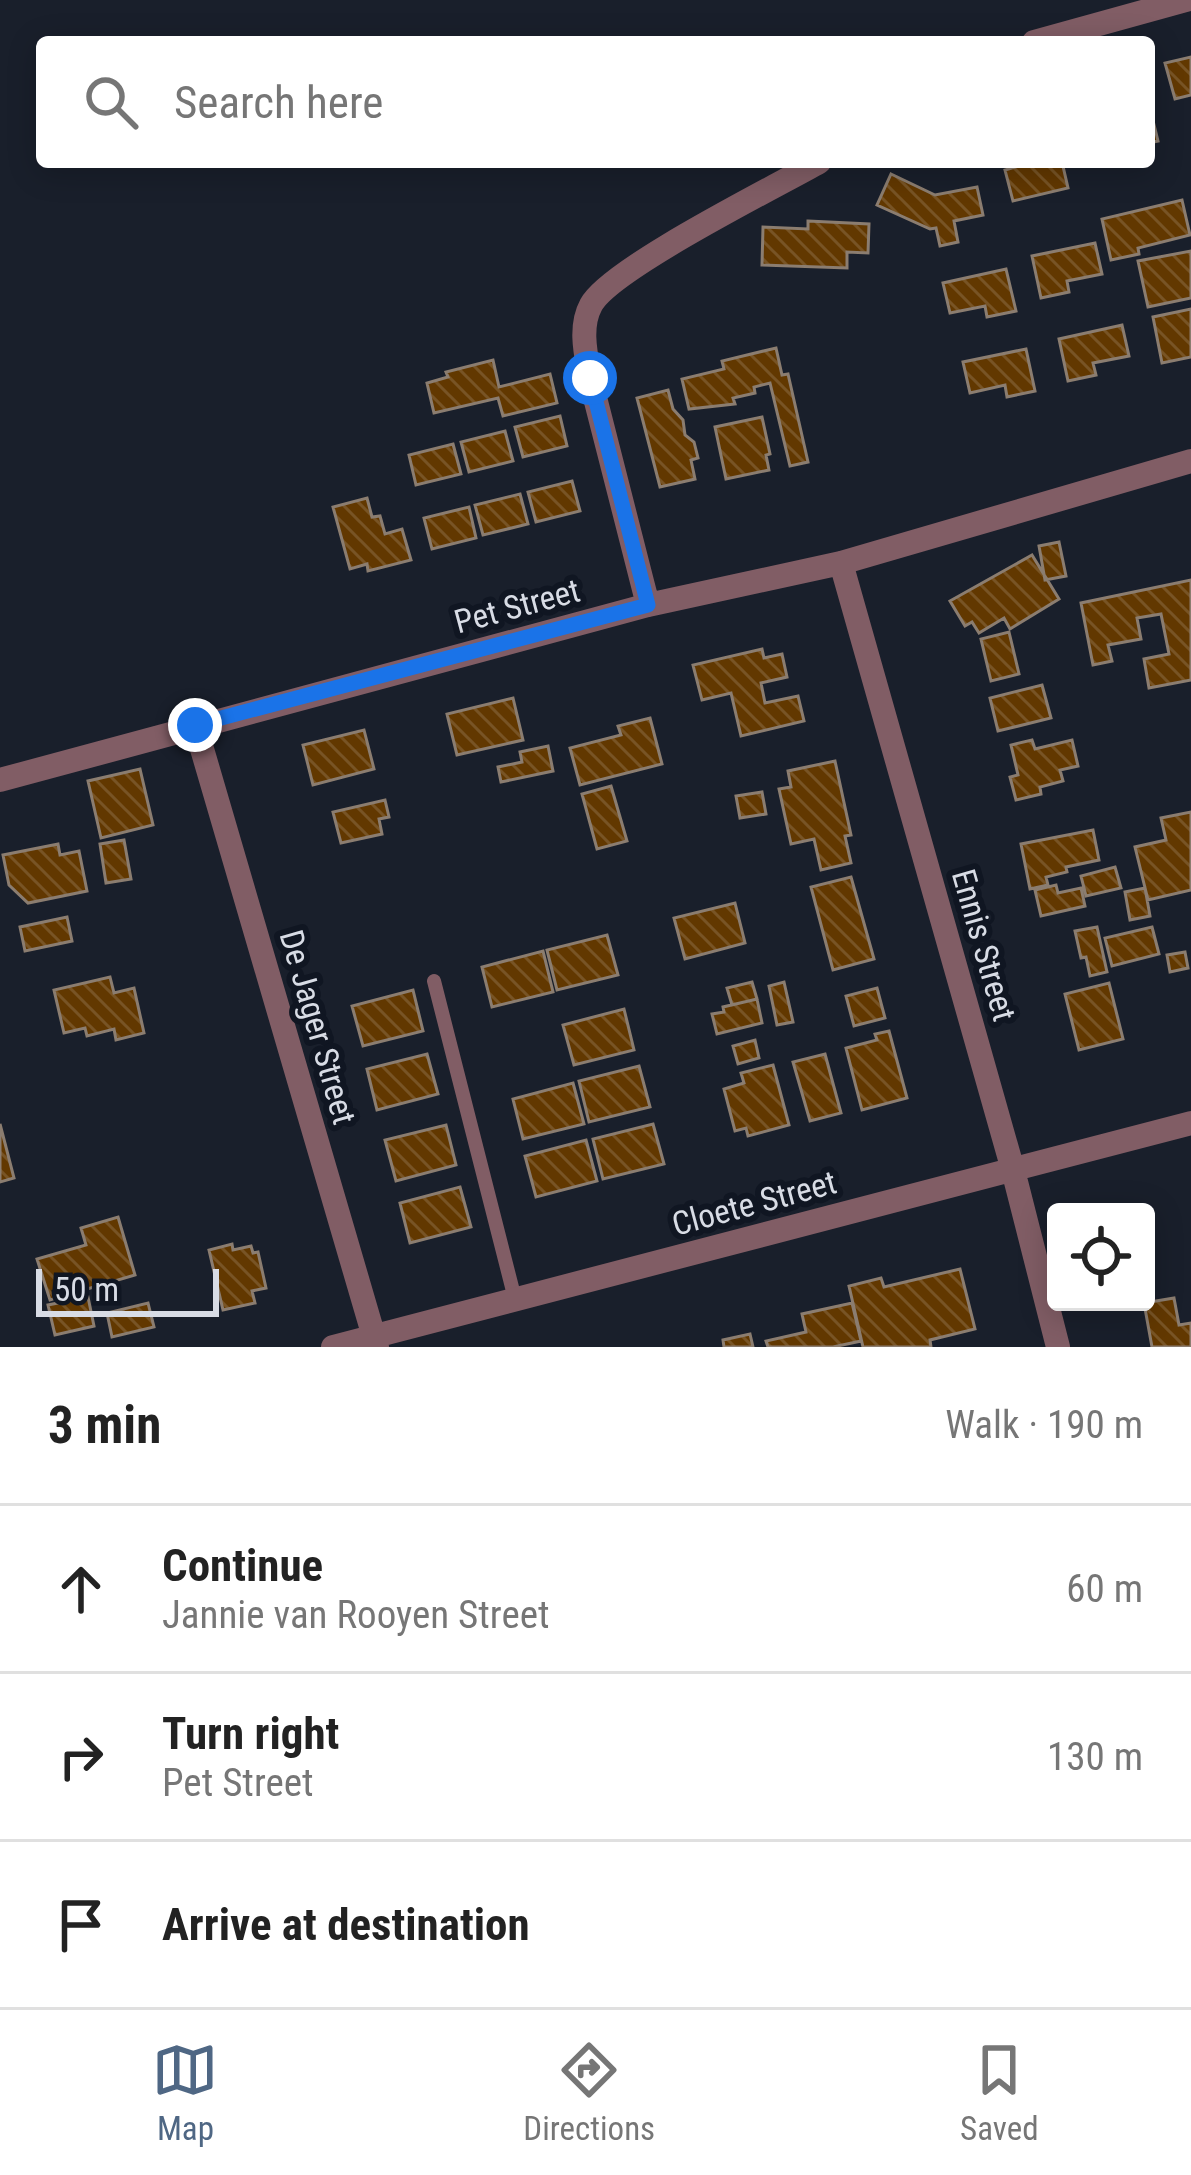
<!DOCTYPE html>
<html lang="en">
<head>
<meta charset="utf-8">
<style>
	body { margin:0; font-family:"Roboto Condensed",sans-serif; background:#f2f2f2; color:#222 }
	.controls { position:absolute; right:36px; bottom:36px; display:grid; overflow:hidden; border-radius:12px; box-shadow:0 6px 30px #0003 }
	.controls button { width:108px; height:108px; display:grid; place-items:center; padding:0; border:0; border-bottom:3px solid #e0e0e0; background:#fff; color:#222; font:60px sans-serif }
	.scale { position:absolute; left:36px; bottom:30px; width:183px; box-sizing:border-box; padding-left:12px; border:6px solid #d8dce5; border-top:0; font-size:33px; line-height:42px; white-space:nowrap; color:#d8dce5; -webkit-text-stroke:9px #101622; paint-order:stroke }
	.stop { position:absolute; width:36px; height:36px; margin:-27px; border:9px solid #1a73e8; border-radius:50%; background:#fff }
	.stop.end { background:#1a73e8; border-color:#fff; box-shadow:0 3px 12px #0008 }
	.list { margin:0; padding:0; list-style:none }
	h2 { display:flex; justify-content:space-between; align-items:center; height:156px; margin:0; padding:0 48px; font-size:51px }
	h2 small { font-size:39px; font-weight:400; color:#767676 }
	.list li { display:grid; grid-template-columns:78px 1fr auto; gap:36px; align-items:center; box-sizing:border-box; height:168px; padding:0 48px; border-top:3px solid #e0e0e0 }
	.list b { display:block; font-size:45px; white-space:nowrap }
	.list p { margin:0; font-size:39px; white-space:nowrap; color:#767676 }
	.list em { font-size:39px; font-style:normal; color:#767676 }
	.icon { flex:none; width:66px; height:66px; fill:none; stroke:currentColor; stroke-width:2; stroke-linecap:round; stroke-linejoin:round }
	.map { position:relative; flex:none; width:1191px; height:1347px; overflow:hidden }
	.search { position:absolute; background:#fff; box-shadow:0 6px 30px #0003; left:36px; right:36px; top:36px; height:132px; display:flex; align-items:center; gap:30px; box-sizing:border-box; padding:0 42px; border-radius:12px; color:#767676; font-size:45px }
	.sheet { height:660px; background:#fff }
	nav { display:flex; justify-content:space-around; align-items:center; box-sizing:border-box; height:168px; border-top:3px solid #e0e0e0; background:#fff; font-size:33px; color:#767676 }
	nav a { display:grid; justify-items:center; gap:6px }
	nav .on { color:#4f6784 }
	.map>svg:first-child { display:block }
</style>
</head>
<body>
<div class="map">
<svg width="1191" height="1347" viewBox="0 0 1191 1347">
	<defs>
		<pattern id="building-back-hatch" width="6" height="6" patternUnits="userSpaceOnUse" patternTransform="scale(3)"><rect width="6" height="6" fill="#623800"/><path d="M-1 5l2 2M0 0l6 6M5-1l2 2" fill="none" stroke="#785425"/></pattern>
	</defs>
	<rect width="100%" height="100%" fill="#191f2b"/>
	<!-- building -->
	<path fill="url(#building-back-hatch)" stroke="#8b7d70" stroke-width="3" d="M1191 57V95L1175 99 1165 63Z
		M1149 104 1158 141 1149 143Z
		M1018 162H1062L1068 188 1013 201 1005 170 1019 166Z
		M891 174 935 195 977 187 983 215 954 221 958 242 940 246 936 228 930 229 877 205Z
		M1182 200 1190 235 1138 248 1139 254 1111 260 1102 219Z
		M808 221 869 224 868 253 847 252V268L762 265 763 227 808 229Z
		M1095 243 1102 274 1067 281 1069 292 1041 298 1032 256Z
		M1191 251V298L1148 307 1138 261Z
		M1006 269 1016 311 987 317 985 306 950 313 943 283Z
		M1191 309V357L1162 363 1153 317Z
		M1122 325 1129 356 1093 363 1096 375 1068 381 1059 339Z
		M776 348 782 375 788 374 808 462 790 466 770 383 754 387 755 393 733 398 735 404 689 409 682 379 724 369 722 361Z
		M1026 349 1035 391 1007 397 1005 385 970 393 963 362Z
		M493 360 499 387 550 374 557 403 503 416 498 398 434 413 427 383 448 377 446 372Z
		M668 390 673 409 683 420 685 435 694 442 698 458 691 460 695 479 660 487 637 398Z
		M560 416 567 446 523 457 515 427Z
		M762 417 770 454 766 455 769 470 726 479 715 427Z
		M505 431 513 461 469 472 461 442Z
		M453 444 461 474 416 485 409 455Z
		M572 481 580 511 536 522 528 492Z
		M520 494 528 524 483 535 475 505Z
		M367 498 372 517 380 516 385 534 402 529 411 560 368 571 367 564 350 569 333 507Z
		M469 507 476 538 432 549 424 518Z
		M1059 542 1066 576 1045 580 1039 546Z
		M1032 555 1059 599 1010 629 1004 618 979 633 972 622 965 626 950 601Z
		M1191 580V680L1149 688 1144 659 1169 654 1161 614 1137 618 1141 639 1108 645 1112 661 1093 665 1081 603Z
		M1009 632 1019 674 991 681 981 639Z
		M762 649 764 658 782 654 787 677 761 683 765 703 798 696 804 721 741 736 731 693 702 700 693 665Z
		M1042 685 1051 718 998 731 990 698Z
		M513 698 523 740 457 755 447 714Z
		M650 718 662 764 580 785 570 748 621 735 618 726Z
		M364 730 374 769 313 785 303 745Z
		M1032 740 1035 749 1072 740 1078 766 1060 770 1063 781 1040 787 1041 794 1016 800 1010 777 1018 775 1011 745Z
		M548 746 553 771 501 782 498 767 522 762 520 752Z
		M835 761 851 835 845 836 851 863 821 870 814 839 791 844 779 789 791 787 788 771Z
		M140 769 153 825 101 838 88 781Z
		M611 786 627 841 597 849 582 794Z
		M762 792 766 814 740 818 736 796Z
		M385 800 389 817 379 819 382 834 341 843 333 812Z
		M1191 812V890L1148 900 1135 847 1166 840 1161 818Z
		M1093 830 1099 860 1066 867 1067 872 1046 877 1048 885 1030 889 1021 844Z
		M124 840 131 879 106 883 100 844Z
		M58 844 60 855 79 851 87 891 28 903 9 885 3 855Z
		M1115 867 1121 888 1086 896 1081 876Z
		M851 877 874 959 833 970 811 887Z
		M1056 885 1058 893 1081 888 1085 906 1041 916 1035 890Z
		M1145 888 1150 916 1130 920 1125 892Z
		M735 903 745 943 685 959 674 918Z
		M67 917 72 941 25 951 20 927Z
		M1097 927 1107 972 1090 976 1086 957 1081 958 1075 931Z
		M1152 927 1159 954 1112 966 1105 938Z
		M607 935 618 975 557 990 547 950Z
		M543 951 553 992 492 1007 482 967Z
		M1185 952 1188 968 1170 972 1167 955Z
		M110 977 114 993 134 988 144 1033 116 1040 114 1029 87 1036 85 1028 64 1033 54 990Z
		M752 982 757 999 732 1005 727 988Z
		M784 982 793 1022 777 1025 769 986Z
		M1109 983 1123 1039 1079 1050 1065 994Z
		M877 988 885 1018 854 1026 846 996Z
		M413 990 423 1031 363 1046 352 1006Z
		M757 999 762 1023 717 1034 712 1014 724 1012 723 1007Z
		M624 1009 634 1050 574 1065 563 1025Z
		M889 1031 907 1098 862 1110 846 1048 877 1040 875 1034Z
		M755 1040 759 1058 738 1064 733 1046Z
		M427 1054 438 1094 377 1110 367 1069Z
		M825 1054 841 1113 810 1121 793 1062Z
		M773 1065 789 1125 748 1136 746 1128 735 1131 724 1089 744 1083 741 1073Z
		M639 1066 650 1107 589 1122 579 1081Z
		M573 1083 584 1124 523 1139 513 1099Z
		M0 1124 14 1178 0 1182Z
		M653 1124 664 1164 603 1179 593 1139Z
		M446 1125 456 1165 396 1181 385 1140Z
		M586 1140 597 1181 536 1197 525 1156Z
		M460 1187 471 1227 410 1243 400 1203Z
		M118 1217 135 1275 50 1300 37 1259 86 1245 81 1228Z
		M232 1244 233 1250 251 1246 253 1253 258 1252 266 1288 252 1291 255 1303 223 1310 209 1250Z
		M960 1269 975 1329 930 1340 931 1347H863L849 1286 881 1278 884 1287Z
		M88 1297 94 1326 55 1335 48 1305Z
		M1174 1298 1179 1325 1191 1323V1347H1152L1144 1303Z
		M148 1303 154 1327 112 1337 107 1313Z
		M852 1303 861 1341 833 1347H768L766 1341 806 1332 802 1314Z
		M750 1334 753 1347H724L723 1340Z"/>
	<g fill="none" stroke-linecap="round" stroke-linejoin="round">
		<!-- service -->
		<path stroke="#815d65" stroke-width="14" d="M434 981 515 1299"/>
		<!-- minor -->
		<path stroke="#815d65" stroke-width="24" d="M1034 42 1186 0
			M841 563 1013 1170 1058 1347
			M648 605 590 378C586 355 579 327 591 305 610 269 775 187 819 162
			M195 725 377 1347
			M0 780 648 605 841 563 1191 461
			M333 1347 1191 1123"/>
	</g>
	<g fill="none" stroke-linecap="round" stroke-linejoin="round">
		<!-- route -->
		<path stroke="#1a73e8" stroke-width="15" d="M195 725 648 605 590 378"/>
	</g>
	<g text-anchor="middle" dominant-baseline="central" stroke-width="12" stroke-linejoin="round" paint-order="stroke">
		<!-- street labels -->
		<g font-size="33" fill="#d8dce5" stroke="#101622">
			<text transform="translate(517 606) rotate(-15)">Pet Street</text>
			<text transform="translate(984 945) rotate(74)">Ennis Street</text>
			<text transform="translate(318 1027) rotate(74)">De Jager Street</text>
			<text transform="translate(754 1203) rotate(-15)">Cloete Street</text>
		</g>
	</g>
</svg>
<div class="controls">
<button><svg class="icon" aria-label="locate" viewBox="0 0 24 24"><circle cx="12" cy="12" r="6"/><path d="M12 2v4M12 18v4M2 12h4M18 12h4"/></svg></button>
</div>
<div class="scale">50 m</div>
<div class="stop" style="left:590px;top:378px"></div>
<div class="stop end" style="left:195px;top:725px"></div>
<div class="search"><svg class="icon" aria-label="search" viewBox="0 0 24 24"><circle cx="10" cy="10" r="6"/><path d="M15 15l6 6"/></svg>Search here</div>
</div>
<section class="sheet">
<h2>3 min<small>Walk · 190 m</small></h2>
<ul class="list">
<li><svg class="icon" aria-label="ahead" viewBox="0 0 24 24"><path d="M12 20V5M6 11l6-6 6 6"/></svg><div><b>Continue</b><p>Jannie van Rooyen Street</p></div><em>60 m</em></li>
<li><svg class="icon" aria-label="right" viewBox="0 0 24 24"><path d="M7 20v-9h11M14 6l5 5-5 5"/></svg><div><b>Turn right</b><p>Pet Street</p></div><em>130 m</em></li>
<li><svg class="icon" aria-label="arrive" viewBox="0 0 24 24"><path d="M6 21V4h12l-3 4 3 4H6"/></svg><div><b>Arrive at destination</b></div></li>
</ul>
</section>
<nav>
<a class="on"><svg class="icon" aria-label="map" viewBox="0 0 24 24"><path d="M3 6l6-2 6 2 6-2v14l-6 2-6-2-6 2zM9 4v14M15 6v14"/></svg>Map</a>
<a><svg class="icon" aria-label="directions" viewBox="0 0 24 24"><path d="M12 3l9 9-9 9-9-9zM9 14v-3h6M13 9l2 2-2 2"/></svg>Directions</a>
<a><svg class="icon" aria-label="saved" viewBox="0 0 24 24"><path d="M7 4h10v16l-5-4-5 4z"/></svg>Saved</a>
</nav>
</body>
</html>
